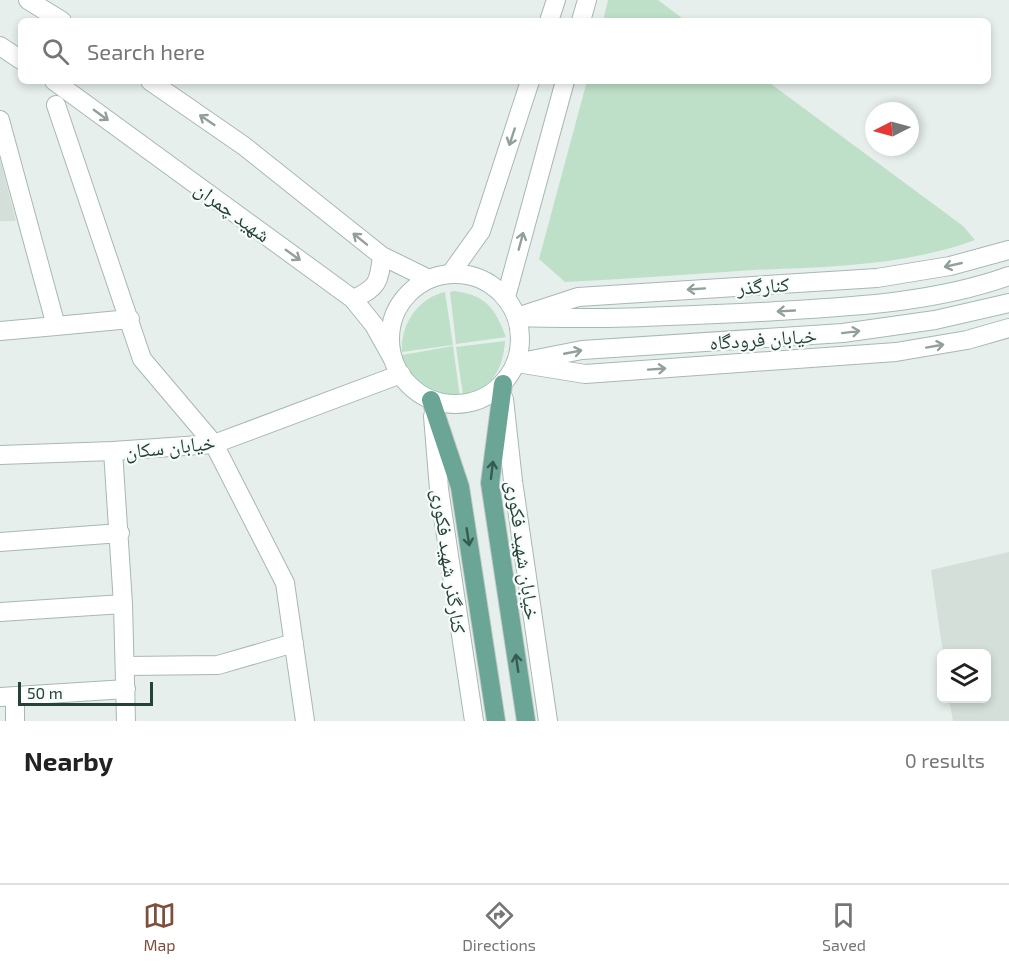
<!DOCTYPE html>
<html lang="en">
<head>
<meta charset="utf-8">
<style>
	body { margin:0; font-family:"Exo 2","Noto Naskh Arabic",sans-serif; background:#f2f2f2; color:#222 }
	.controls { position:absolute; right:18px; bottom:18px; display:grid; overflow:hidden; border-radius:9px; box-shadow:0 3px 9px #0003 }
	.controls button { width:54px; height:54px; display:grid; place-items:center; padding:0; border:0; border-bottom:2px solid #e0e0e0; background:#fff; color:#222; font:30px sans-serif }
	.compass { position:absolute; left:865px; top:102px; width:54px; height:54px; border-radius:50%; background:#fff; box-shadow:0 3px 9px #0003; rotate:264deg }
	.scale { position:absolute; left:18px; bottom:15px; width:135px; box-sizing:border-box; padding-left:6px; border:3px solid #24423a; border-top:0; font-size:16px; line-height:21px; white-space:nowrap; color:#24423a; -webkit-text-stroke:4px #f7fbf9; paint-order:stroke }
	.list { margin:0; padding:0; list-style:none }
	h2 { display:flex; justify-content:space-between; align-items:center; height:78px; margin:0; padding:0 24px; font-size:26px }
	h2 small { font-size:20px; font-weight:400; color:#767676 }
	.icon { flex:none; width:33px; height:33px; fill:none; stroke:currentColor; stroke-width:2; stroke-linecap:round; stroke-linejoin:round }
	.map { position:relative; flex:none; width:1009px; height:721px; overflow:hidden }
	.search { position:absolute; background:#fff; box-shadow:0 3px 9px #0003; left:18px; right:18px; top:18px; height:66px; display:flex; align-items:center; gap:15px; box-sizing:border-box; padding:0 21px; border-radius:9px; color:#767676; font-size:22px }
	.sheet { height:162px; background:#fff }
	nav { display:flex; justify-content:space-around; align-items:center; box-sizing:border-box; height:84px; border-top:2px solid #e0e0e0; background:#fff; font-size:16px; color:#767676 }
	nav a { display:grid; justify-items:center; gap:3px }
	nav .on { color:#804e3d }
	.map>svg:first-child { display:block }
</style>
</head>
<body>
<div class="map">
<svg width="1009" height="721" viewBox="0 0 1009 721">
	<rect width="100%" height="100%" fill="#e6efeb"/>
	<!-- built -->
	<path fill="#d4dfda" d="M0 159 16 221H0Z
		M1009 552V721H953L949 699 986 698V654L943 653 931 570Z"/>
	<!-- green -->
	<path fill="#bfe0c8" d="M608 0H658L686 21H603Z
		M587 81H767L963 226 975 240C904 266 828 267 753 270 691 274 628 279 565 282L539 259Z
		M454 291C486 295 495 308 506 337L456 344 450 292Z
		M445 292 453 345 402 352C400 325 418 298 445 292Z
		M505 341C503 369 492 390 463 395L456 347Z
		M453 346 460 398C453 397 444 396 437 394 422 388 405 371 402 355Z"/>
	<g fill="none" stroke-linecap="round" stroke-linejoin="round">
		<!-- minor casing -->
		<g stroke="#a8b8b2" stroke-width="20">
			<path id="minor" d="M56 105 142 359 214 444 285 583 305 721
				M0 120 56 326 130 319
				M0 331 56 326
				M113 451 123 604 126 721
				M0 542 120 533
				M0 612 123 604
				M126 666 218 665 294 643
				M0 697 126 689
				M15 721V696"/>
		</g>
		<!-- tertiary casing -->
		<g stroke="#a8b8b2" stroke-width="20">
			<path id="tertiary" d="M28 0 62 21
				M549 21 556 0
				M581 21 587 0
				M0 46 21 60
				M54 81 353 299 374 325 393 359
				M150 81 244 146 382 256 429 279
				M451 273 481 231 530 81
				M506 297 565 81
				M353 299C378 288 379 282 382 256
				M520 316 578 297 877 278 950 266 1009 250
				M517 363 585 374 896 352 967 340 1009 328
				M504 399 513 481 548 721
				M433 416 439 489 474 721
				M0 455 113 451 214 444 401 374"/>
		</g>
		<!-- secondary casing -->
		<g stroke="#a4bbb3" stroke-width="20">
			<path id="secondary" d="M390 339a65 65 0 1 1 130 0a65 65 0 1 1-130 0Z
				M517 317C599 320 680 316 762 312 844 307 931 304 1009 276
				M516 363 582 350 843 333 935 320 1009 303"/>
		</g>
		<!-- primary casing -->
		<g stroke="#c2cac8" stroke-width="20">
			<path id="primary" d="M503 384 490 483 526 721
				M431 400 460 487 496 721"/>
		</g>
		<!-- minor -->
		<use href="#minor" stroke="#fff" stroke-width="18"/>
		<!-- tertiary -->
		<use href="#tertiary" stroke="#fff" stroke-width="18"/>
		<!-- secondary -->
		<use href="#secondary" stroke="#fff" stroke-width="18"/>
		<!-- primary -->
		<use href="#primary" stroke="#6aa596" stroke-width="18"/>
	</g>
	<!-- one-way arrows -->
	<defs><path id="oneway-shaft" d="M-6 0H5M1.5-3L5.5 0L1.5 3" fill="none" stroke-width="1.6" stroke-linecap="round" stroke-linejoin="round" transform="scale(1.5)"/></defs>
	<g stroke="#92a09c">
		<use href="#oneway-shaft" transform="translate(101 115) rotate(36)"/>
		<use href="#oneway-shaft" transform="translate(207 120) rotate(-146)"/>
		<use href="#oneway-shaft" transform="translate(512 137) rotate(108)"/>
		<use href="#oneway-shaft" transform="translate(360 239) rotate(-141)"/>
		<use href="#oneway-shaft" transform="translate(521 241) rotate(-75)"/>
		<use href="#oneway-shaft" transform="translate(293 255) rotate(36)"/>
		<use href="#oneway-shaft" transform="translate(953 265) rotate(167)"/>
		<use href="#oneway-shaft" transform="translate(696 289) rotate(176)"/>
		<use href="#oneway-shaft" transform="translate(786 311) rotate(177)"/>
		<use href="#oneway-shaft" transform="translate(851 332) rotate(-7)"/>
		<use href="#oneway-shaft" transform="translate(935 346) rotate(-10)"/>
		<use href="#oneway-shaft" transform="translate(573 352) rotate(-11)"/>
		<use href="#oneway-shaft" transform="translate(657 369) rotate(-4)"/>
	</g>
	<g stroke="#365b51">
		<use href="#oneway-shaft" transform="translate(492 470) rotate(-83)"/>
		<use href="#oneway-shaft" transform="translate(468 537) rotate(81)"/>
		<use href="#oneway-shaft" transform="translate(517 663) rotate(-98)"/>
	</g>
	<g text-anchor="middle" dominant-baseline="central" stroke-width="4.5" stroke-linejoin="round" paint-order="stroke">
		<!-- street labels -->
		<g font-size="20" fill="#24423a" stroke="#f7fbf9">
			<text transform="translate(233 211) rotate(36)">شهید چمران</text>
			<text transform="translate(763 285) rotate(-4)">کنارگذر</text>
			<text transform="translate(763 338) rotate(-4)">خیابان فرودگاه</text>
			<text transform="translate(170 446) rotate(-6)">خیابان سکان</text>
			<text transform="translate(524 550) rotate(82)">خیابان شهید فکوری</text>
			<text transform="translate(450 561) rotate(82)">کنارگذر شهید فکوری</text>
		</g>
	</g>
</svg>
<div class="controls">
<button><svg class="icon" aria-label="layers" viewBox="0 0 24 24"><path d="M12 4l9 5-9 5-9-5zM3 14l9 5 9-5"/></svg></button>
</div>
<svg class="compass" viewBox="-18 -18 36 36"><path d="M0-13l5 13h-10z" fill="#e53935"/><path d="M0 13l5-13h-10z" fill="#767676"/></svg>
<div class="scale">50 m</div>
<div class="search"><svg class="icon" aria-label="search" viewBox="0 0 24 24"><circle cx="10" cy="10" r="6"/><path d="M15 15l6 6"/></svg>Search here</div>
</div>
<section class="sheet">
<h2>Nearby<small>0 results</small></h2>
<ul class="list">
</ul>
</section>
<nav>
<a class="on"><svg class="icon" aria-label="map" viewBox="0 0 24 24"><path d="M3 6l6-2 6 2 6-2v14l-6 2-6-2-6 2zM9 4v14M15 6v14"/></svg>Map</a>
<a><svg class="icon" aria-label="directions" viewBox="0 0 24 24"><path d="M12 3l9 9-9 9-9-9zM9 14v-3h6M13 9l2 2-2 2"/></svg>Directions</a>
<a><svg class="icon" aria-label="saved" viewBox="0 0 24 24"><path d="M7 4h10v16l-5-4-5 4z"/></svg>Saved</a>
</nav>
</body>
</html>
